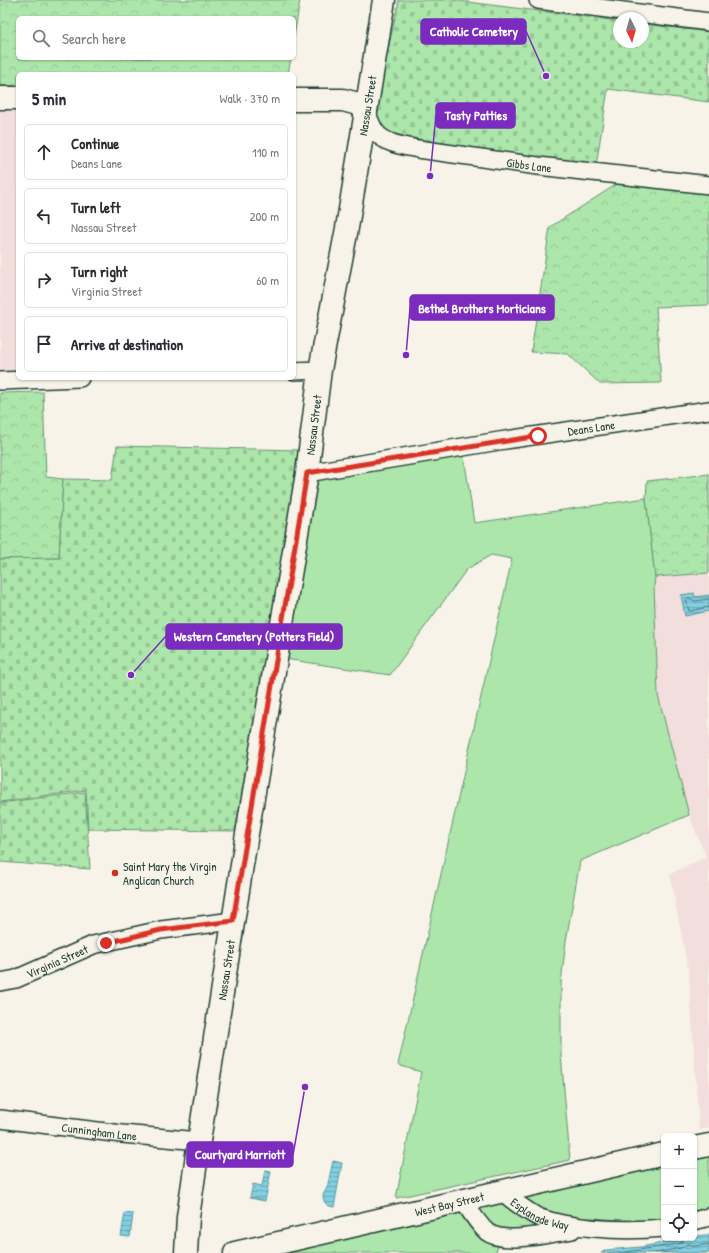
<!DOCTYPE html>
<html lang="en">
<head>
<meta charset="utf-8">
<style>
	body { margin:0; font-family:"Patrick Hand",sans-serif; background:#f7f7f7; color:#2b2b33 }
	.controls { position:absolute; right:12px; bottom:12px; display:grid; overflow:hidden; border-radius:6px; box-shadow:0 1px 3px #0004 }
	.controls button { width:36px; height:36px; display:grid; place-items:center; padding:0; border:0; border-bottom:1px solid #e1e1e2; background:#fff; color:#2b2b33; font:20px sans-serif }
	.compass { position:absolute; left:613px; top:12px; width:36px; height:36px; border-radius:50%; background:#fff; box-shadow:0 1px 3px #0004; rotate:175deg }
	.stop { position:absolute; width:12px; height:12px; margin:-9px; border:3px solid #d93025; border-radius:50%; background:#fff }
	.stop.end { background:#d93025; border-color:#fff; box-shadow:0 1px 4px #0008 }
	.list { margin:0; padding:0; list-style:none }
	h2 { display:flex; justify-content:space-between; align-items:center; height:52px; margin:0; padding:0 16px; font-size:17px }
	h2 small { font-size:13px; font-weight:400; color:#7c7c81 }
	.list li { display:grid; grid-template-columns:26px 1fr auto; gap:12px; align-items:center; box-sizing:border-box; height:56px; margin:0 8px 8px; padding:0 8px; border:1px solid #e1e1e2; border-radius:6px }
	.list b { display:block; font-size:15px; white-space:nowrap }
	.list p { margin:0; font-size:13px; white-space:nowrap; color:#7c7c81 }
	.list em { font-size:13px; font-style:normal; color:#7c7c81 }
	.icon { flex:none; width:22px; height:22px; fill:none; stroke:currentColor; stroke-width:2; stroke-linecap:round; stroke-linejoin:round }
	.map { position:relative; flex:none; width:709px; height:1253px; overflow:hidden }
	.search { position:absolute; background:#fff; box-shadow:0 1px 3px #0004; left:16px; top:16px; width:280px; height:44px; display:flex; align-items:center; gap:10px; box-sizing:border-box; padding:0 14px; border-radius:6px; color:#7c7c81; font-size:15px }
	.panel { position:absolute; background:#fff; box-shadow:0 1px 3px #0004; left:16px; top:72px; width:280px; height:308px; border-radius:6px }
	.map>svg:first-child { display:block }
</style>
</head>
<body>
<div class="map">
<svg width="709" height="1253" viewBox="0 0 709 1253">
	<defs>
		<pattern id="forest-crowns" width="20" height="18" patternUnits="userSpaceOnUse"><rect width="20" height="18" fill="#ace6ab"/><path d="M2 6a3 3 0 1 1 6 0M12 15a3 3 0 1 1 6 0" fill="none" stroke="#94c694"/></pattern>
		<pattern id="cemetery-stones" width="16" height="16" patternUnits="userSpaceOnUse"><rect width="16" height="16" fill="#ace6ab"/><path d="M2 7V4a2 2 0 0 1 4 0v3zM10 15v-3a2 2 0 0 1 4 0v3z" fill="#94c694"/></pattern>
		<pattern id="water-rules" width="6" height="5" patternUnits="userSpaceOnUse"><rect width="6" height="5" fill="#82cfe1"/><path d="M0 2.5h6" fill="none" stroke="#6aa9b7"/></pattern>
	</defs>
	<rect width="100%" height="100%" fill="#f7f3e8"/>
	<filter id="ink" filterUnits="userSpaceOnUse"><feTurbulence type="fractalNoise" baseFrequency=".025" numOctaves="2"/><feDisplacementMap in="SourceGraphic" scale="8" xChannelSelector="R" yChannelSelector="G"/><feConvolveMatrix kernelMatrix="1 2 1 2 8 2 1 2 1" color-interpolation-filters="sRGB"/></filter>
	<g filter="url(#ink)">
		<!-- built -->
		<path fill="#f2dedd" d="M0 109H18V373L0 374Z
			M709 573V1128L699 1130 689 974 670 874 706 857 689 815 658 695 654 586 655 577Z"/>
		<!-- grass -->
		<path fill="#ace6ab" stroke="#669270" d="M464 456 474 523 646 498 655 577 654 586 658 695 689 815 580 861 566 941 561 983V1054L570 1160 396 1198 421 1072 398 1065 512 559 491 555 467 569 390 675 285 659 317 479Z
			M709 1155V1207L694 1212V1158Z
			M664 1165V1219L635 1221 591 1218 498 1247 495 1253H279Z"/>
		<!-- forest -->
		<path fill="url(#forest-crowns)" stroke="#669270" d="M0 0H300L294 37V18H18V58H291L288 74H18V86H0Z
			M617 184 709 192V305L656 307 661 383 600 384 568 354 531 352 550 227Z
			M43 392 46 477 63 479 59 558 0 559V393Z
			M709 474V573L655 577 646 498 647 481Z"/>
		<!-- cemetery -->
		<path fill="url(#cemetery-stones)" stroke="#669270" d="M399 0H451L619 21V42H643V24L709 32V102L608 89 596 166 459 146 385 133 376 120 385 63Z
			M117 446 300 450 236 831 88 829 86 790 0 802V559L59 558 63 479 112 480Z
			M85 792 90 869 0 862V803Z"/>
		<!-- water -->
		<path fill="url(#water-rules)" stroke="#5a959c" d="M694 593 695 597 709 595V611L685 616 681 595Z
			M333 1161 342 1163 334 1207C326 1206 323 1202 323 1195L327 1188Z
			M265 1170 271 1171 265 1201 250 1198 253 1184 262 1186Z
			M125 1213 133 1214 130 1237 121 1236Z
			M709 1234V1253H601L606 1250 641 1247Z"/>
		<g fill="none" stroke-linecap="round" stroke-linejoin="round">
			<!-- shore -->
			<path stroke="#477779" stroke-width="1" d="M709 599 695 601 689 598 686 600 689 611 709 607
				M619 1253 679 1244 682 1242 683 1238
				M656 1253 681 1248 688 1244 695 1246 709 1244"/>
			<!-- street casing -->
			<g stroke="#1f3d34" stroke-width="20">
				<g id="street">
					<path d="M538 0 709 22"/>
					<path id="s1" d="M366 111C369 118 371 125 375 131 384 144 404 146 418 149L538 166 709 185"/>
					<path d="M294 371 320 370"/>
					<path d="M0 381 80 378"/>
					<path id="s2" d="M307 473 499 441 709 410"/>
					<path id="s3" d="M0 982 16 979 93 945 161 930 233 921"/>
					<path id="s4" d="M0 1119 122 1134 199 1141"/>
					<path id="s5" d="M501 1191C512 1200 524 1209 536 1216 544 1220 554 1222 563 1224 596 1230 630 1231 664 1228"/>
					<path d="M463 1200C470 1211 477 1223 487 1232 504 1245 552 1233 572 1230"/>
					<path d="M694 1221 709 1217"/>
				</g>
			</g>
			<!-- secondary casing -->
			<g stroke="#1f3d34" stroke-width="25">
				<g id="secondary">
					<path d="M0 98H18"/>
					<path d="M294 100H343L358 104 366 111"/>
					<path id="s6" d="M186 1253 188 1217 199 1141 244 852 307 473 320 370 347 228 384 0"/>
				</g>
			</g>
			<!-- highway casing -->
			<g stroke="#1f3d34" stroke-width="25">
				<g id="highway">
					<path d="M694 1148 709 1145"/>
					<path id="s7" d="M235 1253C378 1221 521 1186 664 1154"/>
				</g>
			</g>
			<!-- street -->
			<use href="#street" stroke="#f7f3e8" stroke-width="17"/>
			<!-- secondary -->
			<use href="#secondary" stroke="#f7f3e8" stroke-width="22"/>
			<!-- highway -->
			<use href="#highway" stroke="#f7f3e8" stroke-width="22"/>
		</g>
	</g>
	<g fill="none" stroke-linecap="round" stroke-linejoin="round" filter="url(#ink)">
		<!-- route -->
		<path stroke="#d93025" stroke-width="5" d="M106 943 161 930 233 921 307 473 538 436"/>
	</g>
	<!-- markers -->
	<circle fill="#c8321e" stroke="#f7f3e8" stroke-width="1.5" cx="115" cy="873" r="4"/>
	<g text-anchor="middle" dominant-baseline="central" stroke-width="3" stroke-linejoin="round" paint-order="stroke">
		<!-- street labels -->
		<g font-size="12" fill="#1f3d34" stroke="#f7f3e8">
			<text stroke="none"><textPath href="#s6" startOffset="1162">Nassau Street</textPath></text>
			<text stroke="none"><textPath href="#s1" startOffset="182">Gibbs Lane</textPath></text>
			<text stroke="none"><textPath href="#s6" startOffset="838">Nassau Street</textPath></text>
			<text stroke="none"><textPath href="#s2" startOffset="288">Deans Lane</textPath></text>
			<text stroke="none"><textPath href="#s3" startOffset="61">Virginia Street</textPath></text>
			<text stroke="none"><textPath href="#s6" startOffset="286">Nassau Street</textPath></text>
			<text stroke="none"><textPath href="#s4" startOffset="100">Cunningham Lane</textPath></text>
			<text stroke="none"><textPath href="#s7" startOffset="220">West Bay Street</textPath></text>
			<text stroke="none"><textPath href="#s5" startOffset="46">Esplanade Way</textPath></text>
		</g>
		<!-- poi labels -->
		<g font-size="12" fill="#1f3d34" stroke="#f7f3e8" text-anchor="start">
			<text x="123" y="866">Saint Mary the Virgin<tspan x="123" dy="14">Anglican Church</tspan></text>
		</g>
	</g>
	<!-- callouts -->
	<path fill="none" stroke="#7b2cbf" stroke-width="1.5" d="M546 76L526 31M430 176L436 115M406 355L410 308M131 675L166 636M305 1087L293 1155"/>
	<g fill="#7b2cbf" stroke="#f7f3e8" stroke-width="1.5">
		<circle cx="546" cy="76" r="4"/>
		<circle cx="430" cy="176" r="4"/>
		<circle cx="406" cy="355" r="4"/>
		<circle cx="131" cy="675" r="4"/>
		<circle cx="305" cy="1087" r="4"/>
	</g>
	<g fill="#7b2cbf" stroke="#7b2cbf" stroke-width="1.5">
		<rect x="421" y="19" width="105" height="25" rx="4"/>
		<rect x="436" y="103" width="79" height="25" rx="4"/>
		<rect x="410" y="295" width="144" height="25" rx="4"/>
		<rect x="166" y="624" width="176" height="25" rx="4"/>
		<rect x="187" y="1142" width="106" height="25" rx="4"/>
	</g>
	<g font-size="13" text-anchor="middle" font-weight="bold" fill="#fff">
		<text x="474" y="36">Catholic Cemetery</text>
		<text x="476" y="120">Tasty Patties</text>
		<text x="482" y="313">Bethel Brothers Morticians</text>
		<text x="254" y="641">Western Cemetery (Potters Field)</text>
		<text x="240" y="1159">Courtyard Marriott</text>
	</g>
</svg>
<div class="controls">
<button>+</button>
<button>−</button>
<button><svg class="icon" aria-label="locate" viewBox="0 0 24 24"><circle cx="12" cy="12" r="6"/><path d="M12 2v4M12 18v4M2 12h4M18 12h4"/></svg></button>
</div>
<svg class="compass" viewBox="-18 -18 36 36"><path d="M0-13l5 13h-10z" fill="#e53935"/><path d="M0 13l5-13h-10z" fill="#7c7c81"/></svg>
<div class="stop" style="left:538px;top:436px"></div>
<div class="stop end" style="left:106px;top:943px"></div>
<div class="search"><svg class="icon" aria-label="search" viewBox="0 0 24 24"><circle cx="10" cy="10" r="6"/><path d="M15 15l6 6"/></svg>Search here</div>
<section class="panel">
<h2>5 min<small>Walk · 370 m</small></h2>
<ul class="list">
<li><svg class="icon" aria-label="ahead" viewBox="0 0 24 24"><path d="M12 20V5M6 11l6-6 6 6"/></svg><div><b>Continue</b><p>Deans Lane</p></div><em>110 m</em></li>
<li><svg class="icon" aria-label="left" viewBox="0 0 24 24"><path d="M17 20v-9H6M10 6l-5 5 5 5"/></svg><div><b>Turn left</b><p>Nassau Street</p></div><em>200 m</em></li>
<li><svg class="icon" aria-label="right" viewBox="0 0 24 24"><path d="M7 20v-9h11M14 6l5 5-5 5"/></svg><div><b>Turn right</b><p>Virginia Street</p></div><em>60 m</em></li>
<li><svg class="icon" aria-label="arrive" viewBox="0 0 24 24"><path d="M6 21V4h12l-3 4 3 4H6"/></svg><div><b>Arrive at destination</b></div></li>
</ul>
</section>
</div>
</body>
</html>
